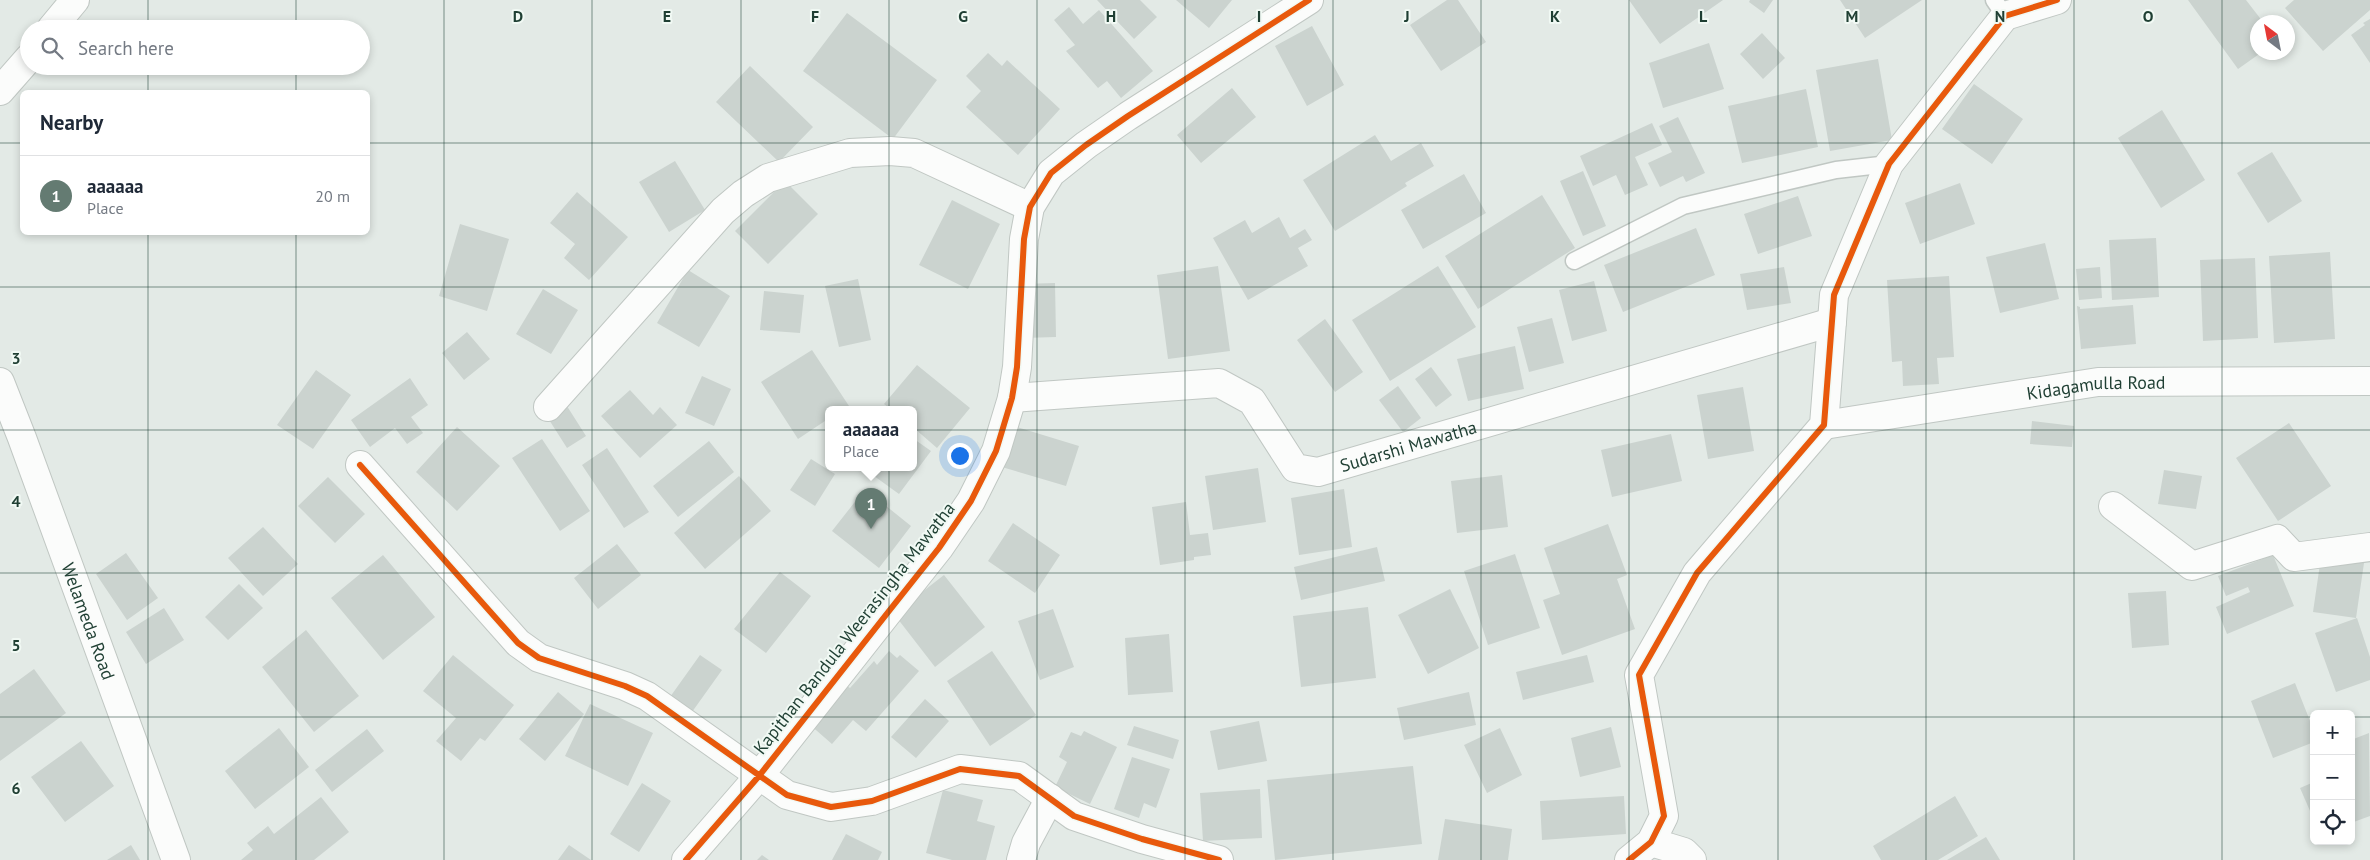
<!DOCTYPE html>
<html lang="en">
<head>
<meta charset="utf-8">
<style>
	body { margin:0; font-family:"PT Sans",sans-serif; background:#f2f2f3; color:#1f2937 }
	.controls { position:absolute; right:15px; bottom:15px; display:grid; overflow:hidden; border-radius:8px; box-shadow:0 2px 8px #0003 }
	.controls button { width:45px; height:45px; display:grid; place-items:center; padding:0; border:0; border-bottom:1px solid #e0e1e3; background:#fff; color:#1f2937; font:25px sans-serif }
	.compass { position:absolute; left:2250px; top:15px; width:45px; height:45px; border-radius:50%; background:#fff; box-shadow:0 2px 8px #0003; rotate:328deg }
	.you { position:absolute; left:959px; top:455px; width:18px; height:18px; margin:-12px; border:4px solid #fff; border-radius:50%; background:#1a73e8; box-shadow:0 0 0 8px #1a73e833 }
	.badge { display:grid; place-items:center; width:32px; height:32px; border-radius:50%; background:#647b72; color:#fff; font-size:16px; font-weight:700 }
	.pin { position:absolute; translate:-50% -41px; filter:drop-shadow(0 1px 2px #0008) }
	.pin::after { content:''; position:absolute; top:26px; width:18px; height:15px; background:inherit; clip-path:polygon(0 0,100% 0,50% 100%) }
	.popup { position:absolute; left:825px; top:406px; width:92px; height:65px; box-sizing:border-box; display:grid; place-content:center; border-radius:8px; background:#fff; filter:drop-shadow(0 1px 4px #0005); font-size:16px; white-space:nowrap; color:#747a83 }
	.popup b { font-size:19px; color:#1f2937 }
	.popup::after { content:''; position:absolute; left:50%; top:100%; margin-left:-10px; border:10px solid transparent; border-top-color:#fff }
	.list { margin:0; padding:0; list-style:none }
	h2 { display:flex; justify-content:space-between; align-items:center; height:65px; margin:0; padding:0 20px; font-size:21px }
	h2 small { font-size:16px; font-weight:400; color:#747a83 }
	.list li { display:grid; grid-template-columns:32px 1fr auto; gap:15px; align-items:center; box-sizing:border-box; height:80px; padding:0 20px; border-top:1px solid #e0e1e3 }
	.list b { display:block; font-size:19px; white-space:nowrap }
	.list p { margin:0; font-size:16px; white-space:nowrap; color:#747a83 }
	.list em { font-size:16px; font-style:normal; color:#747a83 }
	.icon { flex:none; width:28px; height:28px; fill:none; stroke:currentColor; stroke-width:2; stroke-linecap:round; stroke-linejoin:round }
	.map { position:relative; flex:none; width:2370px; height:860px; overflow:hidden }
	.search { position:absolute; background:#fff; box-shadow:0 2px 8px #0003; left:20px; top:20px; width:350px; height:55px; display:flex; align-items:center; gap:12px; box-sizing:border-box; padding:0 18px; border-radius:28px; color:#747a83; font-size:19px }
	.panel { position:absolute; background:#fff; box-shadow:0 2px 8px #0003; left:20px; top:90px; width:350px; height:145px; border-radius:8px }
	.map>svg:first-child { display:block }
</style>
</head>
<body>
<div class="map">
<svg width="2370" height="860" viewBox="0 0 2370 860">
	<rect width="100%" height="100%" fill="#e3eae6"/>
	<!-- building -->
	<path fill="#cbd3cf" d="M1097 0H1140L1157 17 1134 39Z
		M1176 0H1232L1209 28Z
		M1447 0H1458L1486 42 1441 71 1410 25Z
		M1629 0H1723L1660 44Z
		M1750 0H1773L1764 13 1749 2Z
		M1840 0H1922L1865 38Z
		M2188 0H2246L2263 22H2258V52H2262L2238 69Z
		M2294 0H2370V10L2323 51 2285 8Z
		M1069 7 1083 24 1099 10 1153 71 1121 98 1107 81 1098 88 1066 51 1075 45 1054 20Z
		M847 13 937 80 893 139 803 71Z
		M2370 19V63L2351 35 2365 25 2363 23Z
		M1312 26 1344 85 1307 106 1275 46Z
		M1762 33 1785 58 1763 79 1740 54Z
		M1709 43 1724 89 1663 108 1649 63Z
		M988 53 1002 66 1007 60 1060 109 1018 155 966 107 981 91 966 76Z
		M1878 59 1892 140 1830 151 1816 70Z
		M750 66 813 127 779 162 716 102Z
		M1974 84 2023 119 1992 164 1942 129Z
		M1232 88 1256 117 1201 163 1177 135Z
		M1806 89 1818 147 1742 163 1728 106Z
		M2162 110 2205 180 2161 208 2118 138Z
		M1678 117 1705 173 1686 182 1683 176 1660 187 1648 163 1672 152 1659 126Z
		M1652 123 1662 145 1635 157 1648 185 1625 195 1616 175 1593 186 1580 156Z
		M1375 135 1391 161 1421 143 1434 166 1405 183 1407 186 1335 231 1303 180Z
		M2272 152 2302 201 2268 223 2237 173Z
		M675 161 705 210 669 232 639 182Z
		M1583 171 1606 226 1583 236 1560 181Z
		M1464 174 1486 213 1423 249 1401 210Z
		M785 181 818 214 768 264 735 231Z
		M1960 183 1975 224 1920 244 1905 203Z
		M577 192 628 237 589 280 564 258 575 244 550 223Z
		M1542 195 1575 248 1478 309 1445 256Z
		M1798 196 1812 236 1758 254 1744 214Z
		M952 200 1000 224 968 289 919 265Z
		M1279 217 1290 238 1305 229 1312 240 1298 248 1308 266 1248 300 1213 238 1245 220 1252 233Z
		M460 224 509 239 487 311 439 296Z
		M1696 228 1715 275 1623 312 1604 265Z
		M2156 238 2159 297 2112 300 2109 240Z
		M2045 243 2059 299 2000 313 1986 257Z
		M2330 252 2335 339 2274 343 2269 256Z
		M2255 258 2258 338 2203 341 2200 260Z
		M1218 266 1230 351 1168 359 1157 275Z
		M1438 266 1476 327 1390 381 1352 320Z
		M1784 267 1791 303 1747 310 1740 274Z
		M2100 267 2102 298 2079 300 2076 269Z
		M688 270 730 296 699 347 657 323Z
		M1949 276 1954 357 1937 358 1939 384 1903 386 1902 361 1892 362 1887 280Z
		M858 279 871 340 839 347 825 286Z
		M1594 281 1607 331 1572 341 1559 290Z
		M1055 283 1056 337 1023 338 1022 284Z
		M543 289 578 310 551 354 516 334Z
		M764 291 804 295 800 333 760 330Z
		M2133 305 2136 344 2081 349 2077 306 2080 307V309Z
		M1552 318 1564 363 1529 372 1517 327Z
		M1325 319 1363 372 1335 392 1297 340Z
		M467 332 490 359 464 380 442 353Z
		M1515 346 1524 389 1468 401 1457 359Z
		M812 350 849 406 842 410H828V419L798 439 761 382Z
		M917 365 970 408 937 448 914 428V410H892L884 404Z
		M1431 367 1452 395 1436 407 1415 379Z
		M316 370 351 395 313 449 277 425Z
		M702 376 731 389 714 426 685 413Z
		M410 378 428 405 411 417 423 433 407 444 395 428 370 447 351 420Z
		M1398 386 1421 418 1403 432 1379 400Z
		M1743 387 1754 451 1708 459 1697 395Z
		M630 390 653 415 660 407 677 425 640 458 601 416Z
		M565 403 586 436 567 448 546 415Z
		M2032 421 2074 426 2072 447 2030 444Z
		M2289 423 2331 486 2278 521 2236 458Z
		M1007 424 1079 446 1066 486 995 465Z
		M457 427 500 466 457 511 416 472Z
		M1671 434 1682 481 1612 497 1601 450Z
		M542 439 590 511 560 531 512 458Z
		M914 439 931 451 899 494 863 468H914Z
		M709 441 734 472 678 517 653 486Z
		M607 448 649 512 624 528 582 465Z
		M811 459 835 474 815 506 790 490Z
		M1258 468 1266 522 1213 530 1205 476Z
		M2164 470 2202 476 2196 509 2158 504Z
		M1502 475 1508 527 1457 533 1451 481Z
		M739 476 771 511 705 569 674 533Z
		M328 477 365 514 335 543 298 506Z
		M865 489 911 526 879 568 832 531Z
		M1344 489 1352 547 1299 555 1291 498Z
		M1186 502 1190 535 1208 533 1211 555 1194 557V560L1160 565 1152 507Z
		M1013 523 1060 555 1035 593 988 561Z
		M1608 524 1627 575 1617 579 1635 629 1562 655 1543 600 1560 594 1544 548Z
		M263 527 298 564 263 596 228 558Z
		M617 544 641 575 598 609 574 578Z
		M1377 547 1385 581 1301 600 1294 567Z
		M126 553 158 598 127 620 96 574Z
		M1515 554 1540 628 1488 645 1464 571Z
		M383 555 435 617 383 660 331 598Z
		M2273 555 2294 606 2227 634 2216 607 2250 592 2248 587 2226 596 2218 576Z
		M2321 557 2364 563 2356 618 2313 612Z
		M780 572 811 596 766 653 734 629Z
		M944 575 985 627 935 667 894 614Z
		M239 584 263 608 228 640 205 617Z
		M1450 589 1479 648 1428 674 1398 615Z
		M2166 591 2169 645 2132 648 2128 593Z
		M1368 607 1376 678 1301 687 1293 616Z
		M164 608 184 640 146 664 126 632Z
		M1053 609 1074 667 1040 680 1018 621Z
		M2357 618 2370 657V680L2336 692 2315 633Z
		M306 630 359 696 314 732 262 667Z
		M1169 634 1173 692 1128 695 1125 638Z
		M889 651 897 658 900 655 919 671 866 731 853 720 832 744 809 724 844 684 850 688 874 661 877 665Z
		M992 651 1036 715 990 746 947 681Z
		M453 655 514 705 485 741 480 738 461 761 436 741 456 718 423 691Z
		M700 655 722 670 692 712 670 697Z
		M1587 655 1594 682 1523 700 1516 672Z
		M34 669 66 713 0 761V694Z
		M2295 683 2314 731V742L2273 758 2251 701Z
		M558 692 584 714 545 761 519 739Z
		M1469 692 1476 725 1404 740 1397 708Z
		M925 699 949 721 916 758 891 737Z
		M590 704 653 733 628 786 565 756Z
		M1259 721 1267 761 1218 770 1210 731Z
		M1134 726 1179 740 1173 759 1127 745Z
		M1611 727 1621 767 1580 777 1571 738Z
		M279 728 309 767 255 809 225 771Z
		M1500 728 1522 775 1487 793 1464 745Z
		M367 729 384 751 332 792 315 770Z
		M1084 731 1117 747 1090 804 1055 787 1067 762 1059 757 1071 732 1081 736Z
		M2369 733 2370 816 2351 823V740Z
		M81 741 114 786 65 822 31 777Z
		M1132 757 1170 769 1156 808 1144 803 1139 818 1114 809Z
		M1413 766 1422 844 1275 860 1267 780Z
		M2314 782V820L2300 788Z
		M642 783 671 801 639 852 610 834Z
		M1260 789 1262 838 1203 841 1200 793Z
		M943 790 983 800 977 821 995 826 986 860H952L926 853Z
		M1624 796 1626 834 1542 840 1540 801Z
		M1955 796 1978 836 1938 860H1881L1873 846Z
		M321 797 349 832 314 860H241L253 850 247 843 268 826 274 834Z
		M1445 819 1512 829 1508 860H1438Z
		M846 834 882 852 878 860H832Z
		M1986 837 2000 860H1947Z
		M131 845 140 860H107Z
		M569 845 591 860H558Z
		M762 855 769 860H757Z"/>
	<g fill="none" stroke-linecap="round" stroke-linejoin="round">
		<!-- service casing -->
		<g stroke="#c0c7c3" stroke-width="19">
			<path id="service" d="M1994 0 2005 16
				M1574 261 1683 206 1836 170 1889 164"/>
		</g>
		<!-- minor casing -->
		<g stroke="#c0c7c3" stroke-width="30">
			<g id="minor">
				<path d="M51 29 75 0"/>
				<path d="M0 91 29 58"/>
				<path id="s1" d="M0 382 22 438 176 860"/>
				<path id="s2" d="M1012 398 1219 383 1252 401 1295 468 1318 472 1832 322"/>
				<path d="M548 407 723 211 743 194 768 178 850 153 890 151 914 153 1030 207"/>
				<path id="s3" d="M1824 425 2098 382 2370 381"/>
				<path d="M360 465 518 643 539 658 625 686 647 696 787 795 831 807 872 801 960 769 1019 776 1074 816 1142 839 1219 860"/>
				<path d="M2113 506 2192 566 2277 539 2294 557 2370 547"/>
				<path d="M1651 842 1684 852 1692 860"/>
				<path d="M686 860 759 776 889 611 939 548 971 501 996 451 1012 398 1017 367 1024 239 1030 207 1051 173 1086 145 1128 116 1309 0"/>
				<path d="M1021 860 1026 843 1050 798"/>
				<path d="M1629 860 1651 842 1664 816 1639 675 1697 573 1824 425 1834 295 1889 164 2005 16 2057 0"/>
			</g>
		</g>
		<!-- service -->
		<use href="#service" stroke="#fbfcfb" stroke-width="16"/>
		<!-- minor -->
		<use href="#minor" stroke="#fbfcfb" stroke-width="28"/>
		<!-- cycleway casing -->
		<g stroke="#f1f9f4" stroke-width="9">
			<path id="cycleway" d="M360 465 518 643 539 658 625 686 647 696 787 795 831 807 872 801 960 769 1019 776 1074 816 1142 839 1219 860
				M686 860 759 776 889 611 939 548 971 501 996 451 1012 398 1017 367 1024 239 1030 207 1051 173 1086 145 1128 116 1309 0
				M1629 860 1651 842 1664 816 1639 675 1697 573 1824 425 1834 295 1889 164 2005 16 2057 0"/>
		</g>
		<!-- cycleway -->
		<use href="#cycleway" stroke="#e8590c" stroke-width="6"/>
	</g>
	<!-- grid -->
	<path fill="none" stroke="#1f3f33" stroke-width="1" stroke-opacity="0.55" d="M148 0V29M296 0V29M444 0V860M592 0V860M741 0V860M889 0V860M1037 0V860M1185 0V860M1333 0V860M1481 0V860M1629 0V860M1778 0V860M1926 0V860M2074 0V860M2222 0V860M148 66V92M296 66V92M0 143H22M368 143H2370M148 232V860M296 232V860M0 287H2370M0 430H2370M0 573H2370M0 717H2314M2351 717H2370"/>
	<g text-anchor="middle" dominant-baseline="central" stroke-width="4" stroke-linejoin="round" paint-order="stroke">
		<!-- street labels -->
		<g font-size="18" fill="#1f3f33" stroke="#f1f9f4">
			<text stroke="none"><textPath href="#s3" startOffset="275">Kidagamulla Road</textPath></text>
			<text stroke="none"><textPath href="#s2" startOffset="442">Sudarshi Mawatha</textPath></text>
			<text stroke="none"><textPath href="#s1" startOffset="255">Welameda Road</textPath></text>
			<text transform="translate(854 628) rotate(-52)">Kapithan Bandula Weerasingha Mawatha</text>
		</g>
	</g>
	<g font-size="16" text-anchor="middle" font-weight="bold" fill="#1f3f33" stroke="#f1f9f4" stroke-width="4" stroke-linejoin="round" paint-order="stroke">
		<text x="518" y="22">D</text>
		<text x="667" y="22">E</text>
		<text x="815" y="22">F</text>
		<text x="963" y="22">G</text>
		<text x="1111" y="22">H</text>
		<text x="1259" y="22">I</text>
		<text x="1407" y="22">J</text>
		<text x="1555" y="22">K</text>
		<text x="1703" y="22">L</text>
		<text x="1852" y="22">M</text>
		<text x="2000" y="22">N</text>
		<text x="2148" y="22">O</text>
		<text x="16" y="364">3</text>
		<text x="16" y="507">4</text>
		<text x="16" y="651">5</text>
		<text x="16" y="794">6</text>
	</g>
</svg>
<div class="controls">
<button>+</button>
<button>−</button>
<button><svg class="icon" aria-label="locate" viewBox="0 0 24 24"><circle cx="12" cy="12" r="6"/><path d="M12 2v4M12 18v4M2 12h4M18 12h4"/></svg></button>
</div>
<svg class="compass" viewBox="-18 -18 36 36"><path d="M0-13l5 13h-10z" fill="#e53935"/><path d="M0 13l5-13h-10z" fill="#747a83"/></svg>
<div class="you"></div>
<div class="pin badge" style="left:871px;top:529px">1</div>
<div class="popup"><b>aaaaaa</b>Place</div>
<div class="search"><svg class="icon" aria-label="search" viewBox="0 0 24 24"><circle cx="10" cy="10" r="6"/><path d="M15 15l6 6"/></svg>Search here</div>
<section class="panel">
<h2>Nearby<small></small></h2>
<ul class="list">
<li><span class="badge">1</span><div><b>aaaaaa</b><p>Place</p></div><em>20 m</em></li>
</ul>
</section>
</div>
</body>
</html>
